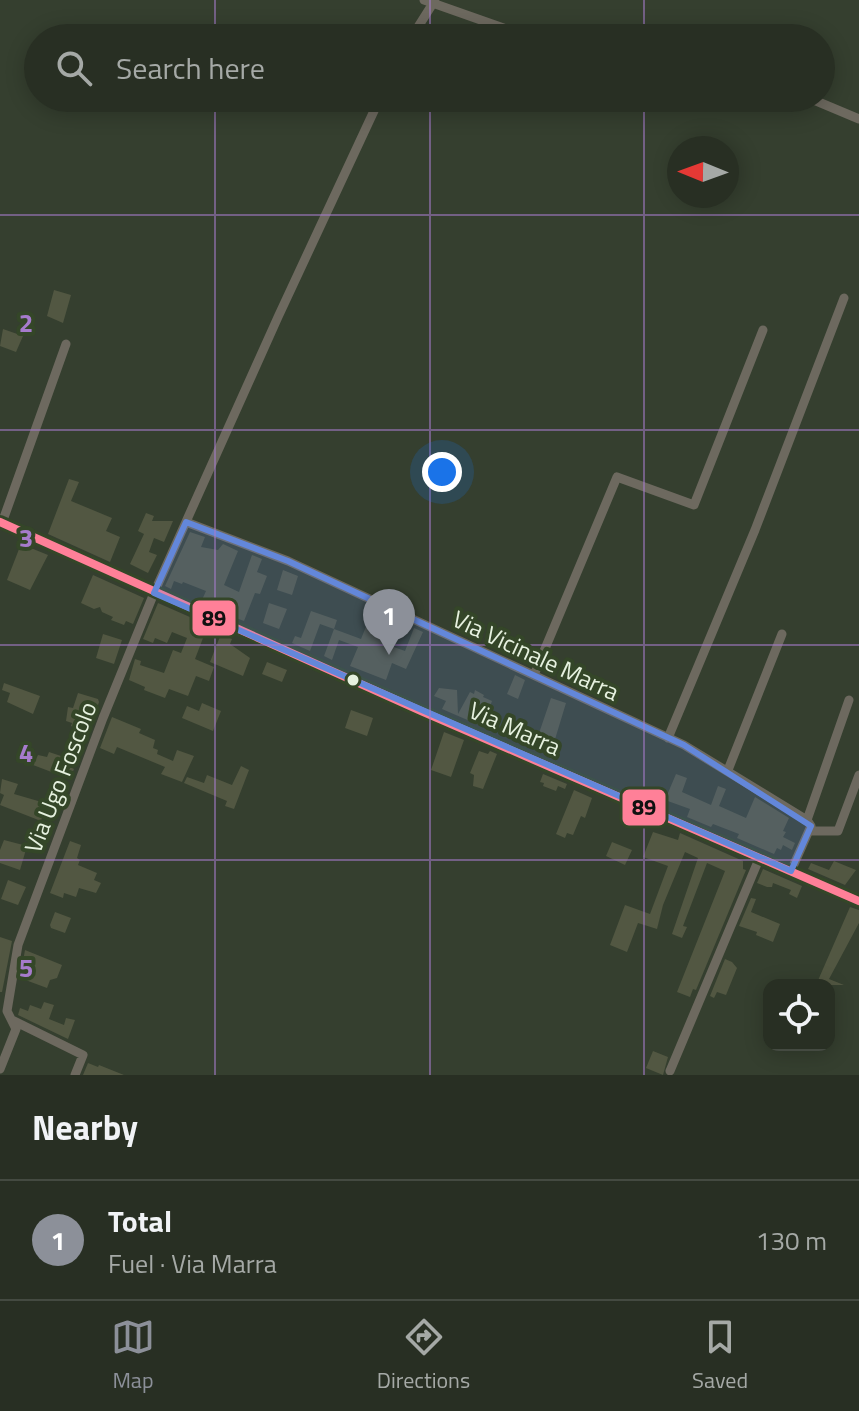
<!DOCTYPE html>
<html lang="en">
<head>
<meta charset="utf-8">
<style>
	body { margin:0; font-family:"Titillium Web",sans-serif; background:#30372b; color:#f1f3f6 }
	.controls { position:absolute; right:24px; bottom:24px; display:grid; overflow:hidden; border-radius:16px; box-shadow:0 4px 20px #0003 }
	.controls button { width:72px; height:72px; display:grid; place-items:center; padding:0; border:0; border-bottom:2px solid #444a41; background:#282f23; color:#f1f3f6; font:40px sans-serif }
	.compass { position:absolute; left:667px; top:136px; width:72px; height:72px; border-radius:50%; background:#282f23; box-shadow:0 4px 20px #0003; rotate:271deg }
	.you { position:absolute; left:442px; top:472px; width:28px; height:28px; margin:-20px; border:6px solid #fff; border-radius:50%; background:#1a73e8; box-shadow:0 0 0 12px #1a73e833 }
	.badge { display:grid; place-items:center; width:52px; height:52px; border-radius:50%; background:#8c9099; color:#fff; font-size:26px; font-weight:700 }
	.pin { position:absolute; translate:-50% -66px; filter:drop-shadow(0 2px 4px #0008) }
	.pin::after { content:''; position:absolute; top:42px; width:28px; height:24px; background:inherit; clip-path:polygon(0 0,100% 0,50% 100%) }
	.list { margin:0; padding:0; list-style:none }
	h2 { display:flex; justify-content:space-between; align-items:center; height:104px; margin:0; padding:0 32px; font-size:34px }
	h2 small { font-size:26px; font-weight:400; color:#a5a9a6 }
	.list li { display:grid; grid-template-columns:52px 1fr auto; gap:24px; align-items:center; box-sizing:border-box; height:120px; padding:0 32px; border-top:2px solid #444a41 }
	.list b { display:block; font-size:30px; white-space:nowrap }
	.list p { margin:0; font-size:26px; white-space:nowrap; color:#a5a9a6 }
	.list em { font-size:26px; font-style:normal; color:#a5a9a6 }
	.icon { flex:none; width:44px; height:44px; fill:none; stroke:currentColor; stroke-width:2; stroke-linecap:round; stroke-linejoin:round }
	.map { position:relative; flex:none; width:859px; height:1075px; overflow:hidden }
	.search { position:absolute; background:#282f23; box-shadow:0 4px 20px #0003; left:24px; right:24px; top:24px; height:88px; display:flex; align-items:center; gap:20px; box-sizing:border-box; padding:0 28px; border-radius:44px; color:#a5a9a6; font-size:30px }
	.sheet { height:224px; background:#282f23 }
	nav { display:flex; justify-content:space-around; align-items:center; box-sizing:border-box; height:112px; border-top:2px solid #444a41; background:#282f23; font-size:22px; color:#a5a9a6 }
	nav a { display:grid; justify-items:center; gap:4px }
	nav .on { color:#8c9099 }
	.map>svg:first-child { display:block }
</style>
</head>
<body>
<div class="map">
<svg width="859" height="1075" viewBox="0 0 859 1075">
	<rect width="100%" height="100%" fill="#353f2f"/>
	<!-- building -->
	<path fill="#525742" d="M54 290 71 295 63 323 47 316Z
		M3 329 23 336 16 352 0 346Z
		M69 479 79 482 71 501 112 518 106 531 120 537 110 562 48 534Z
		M146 513 154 516 152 521H173L164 542 154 538 149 552 157 555 148 573 130 564 144 534 138 531Z
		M190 532 205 537 201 547 218 550 223 544 238 551 224 585 239 592 252 555 262 559 257 572 267 576 260 594 255 593 244 621 236 618 238 615 201 602 206 591 183 582 182 584 174 581 171 589 165 586Z
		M21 544 48 555 30 590 7 580Z
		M283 570 298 576 292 595 277 590Z
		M93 575 144 598 133 624 126 621 124 625 111 620 113 617 102 612 100 607 94 609 81 603Z
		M158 603 208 625 195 659 214 667 209 681 196 676 188 696 169 689 165 698 144 690 145 687 129 680 135 659 141 661 140 665 164 673 173 650 181 653 187 638 172 632 167 643 155 638 153 643 143 639Z
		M269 603 287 609 279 629 263 623Z
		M373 609 396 620 388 645 405 651 414 628 423 632 406 669 392 663 386 680 350 666 358 647 339 640 332 660 324 656 334 629 361 639Z
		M311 611 337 620 334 629 320 624 310 651 292 643 295 636 301 638Z
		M103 634 122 640 114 664 96 658Z
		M221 634 232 639 230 644 250 658 243 676 210 662Z
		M267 662 287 670 282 682 262 674Z
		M515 675 525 680 518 699 507 694Z
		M4 683 40 696 33 714 7 702 10 693 2 690Z
		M439 688 457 690 458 714 470 692 474 694 475 690 484 695 483 697 492 701 487 714 498 719 493 731 442 709 446 701 434 696Z
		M78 693 98 699 99 702 87 739 81 738 80 730 71 726 72 723 66 721 68 707 73 708Z
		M551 698 566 703 553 746 536 742Z
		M202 703 221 711 213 731 182 718 187 706 199 711Z
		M351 710 373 718 367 736 345 728Z
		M112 717 141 729 139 733 155 740 153 748 158 750 157 754 173 761 177 750 194 756 182 782 161 774 165 767 117 747 114 754 100 748Z
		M444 732 464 740 451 777 431 770Z
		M479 751 488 754 490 751 497 754 483 789 473 786 474 775 470 773Z
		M49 752 73 760 70 767 74 769 70 779 33 765 38 755 47 757Z
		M241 766 249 770 234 809 225 806 227 801 184 783 187 777 204 783 207 775 232 785Z
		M543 774 567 784 565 789 558 786 556 791 543 786 544 783 540 782Z
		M676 774 687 778 682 792 711 805 718 786 726 789 719 806 746 818 755 797 789 818 783 831 786 832 783 837 795 843 792 850 783 845 781 850 777 848 774 854 737 838 739 834 713 824 711 827 687 817 690 809 665 800Z
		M2 779 18 784 14 794 45 803 46 806 41 821 0 805 4 795 0 793Z
		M574 790 592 798 585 818 581 816 573 835 567 833 565 838 556 834Z
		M653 832 678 840 680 833 743 861V869L746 870 696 990 693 989 690 997 677 992 725 871 707 863 683 926 687 927 682 938 672 934 698 858 685 852 663 905 657 929 638 923 627 952 610 945 625 905 650 914 668 866 643 857Z
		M4 840 27 846 20 870 0 863V850Z
		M70 841 81 845 77 858 80 860 78 865 97 873 94 880 101 883 96 893 79 888 76 897 64 893 63 898 50 893Z
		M612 842 632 850 625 865 606 856Z
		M834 861 856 870 845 885 808 869 811 863 829 870Z
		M763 869 802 886 797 898 789 894 791 890 773 883 772 887H767L757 883Z
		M8 880 26 887 18 905 1 899Z
		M751 898 756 899 751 912 780 924 773 942 756 935 757 932 739 926Z
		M850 907 859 910V923L829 979 844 985H816Z
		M55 912 71 918 65 933 51 928 50 925Z
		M0 937 12 941 2 992H0Z
		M25 950 62 965 57 978 50 980 47 988 20 978Z
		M725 959 732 962 737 968 726 995 717 992 714 998 710 996Z
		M44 1002 54 1005 49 1019 64 1025 66 1018 75 1020 68 1039 18 1015 20 1008 28 1011 30 1005 41 1009Z
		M653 1051 668 1057 663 1075 646 1068Z
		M88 1063 98 1067 99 1065 124 1075H83Z"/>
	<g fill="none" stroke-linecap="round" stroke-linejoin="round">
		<!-- minor -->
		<path stroke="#6d695f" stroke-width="9" d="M424 0 509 30 591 38
			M411 38 435 0
			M809 98 859 119
			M186 522 288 561 684 745 807 820 811 826 791 871
			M2 523 66 344
			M534 675 617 477 694 505 763 330
			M668 738 755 530 844 298
			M728 770 782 634
			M807 820 849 700
			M809 831H838L859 775
			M12 1020 83 1055 75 1075
			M0 1069 16 1029 7 1011 18 945 103 718 154 593 278 317 380 98
			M670 1071 759 859"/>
		<!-- secondary -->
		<path stroke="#777266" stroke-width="12" d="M0 522 421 711 859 901"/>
		<!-- bus-1 casing -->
		<g stroke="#344628" stroke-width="14">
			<path id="bus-1" d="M0 522 421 711 859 901"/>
		</g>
		<!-- bus-1 -->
		<use href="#bus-1" stroke="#ff8098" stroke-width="8"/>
	</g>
	<!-- marked area -->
	<path fill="#6387da" fill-opacity="0.2" stroke="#6387da" stroke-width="6" stroke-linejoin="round" d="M186 522 288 561 684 745 811 826 791 871 154 593Z"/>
	<!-- grid -->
	<path fill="none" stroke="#a67bcc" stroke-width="2" stroke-opacity="0.55" d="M215 0V38M430 0V38M644 0V38M215 98V1075M430 98V1075M644 98V1075M0 215H859M0 430H859M0 645H859M0 860H859"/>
	<!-- markers -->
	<circle fill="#e6f1df" stroke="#344628" stroke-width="3" cx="353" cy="680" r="7"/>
	<g text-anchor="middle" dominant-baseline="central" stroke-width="8" stroke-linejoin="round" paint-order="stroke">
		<!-- street labels -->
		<g font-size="24" fill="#e6f1df" stroke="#344628">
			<text transform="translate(536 655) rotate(25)">Via Vicinale Marra</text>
			<text transform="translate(515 728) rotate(24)">Via Marra</text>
			<text transform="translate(60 777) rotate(-69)">Via Ugo Foscolo</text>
		</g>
	</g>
	<g font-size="26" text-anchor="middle" font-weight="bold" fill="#a67bcc" stroke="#344628" stroke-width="8" stroke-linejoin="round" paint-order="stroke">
		<text x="26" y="332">2</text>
		<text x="26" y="547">3</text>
		<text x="26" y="762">4</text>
		<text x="26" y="977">5</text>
	</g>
	<g stroke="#344628" stroke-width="3">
		<rect x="191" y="599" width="46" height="38" rx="8" fill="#ff8098"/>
		<rect x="621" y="788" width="46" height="39" rx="8" fill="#ff8098"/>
	</g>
	<g font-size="22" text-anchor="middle" font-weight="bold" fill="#111">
		<text x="214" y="626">89</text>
		<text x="644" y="815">89</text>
	</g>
</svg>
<div class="controls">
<button><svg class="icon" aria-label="locate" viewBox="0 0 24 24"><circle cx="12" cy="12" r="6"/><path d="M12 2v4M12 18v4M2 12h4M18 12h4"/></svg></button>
</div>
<svg class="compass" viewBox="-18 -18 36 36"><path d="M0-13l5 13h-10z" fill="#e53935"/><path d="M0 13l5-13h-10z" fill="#a5a9a6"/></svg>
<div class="you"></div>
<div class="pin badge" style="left:389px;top:655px">1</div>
<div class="search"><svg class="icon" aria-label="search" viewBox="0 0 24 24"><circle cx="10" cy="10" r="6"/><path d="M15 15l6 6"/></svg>Search here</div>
</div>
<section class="sheet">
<h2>Nearby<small></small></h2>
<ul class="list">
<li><span class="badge">1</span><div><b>Total</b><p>Fuel · Via Marra</p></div><em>130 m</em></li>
</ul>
</section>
<nav>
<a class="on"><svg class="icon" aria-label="map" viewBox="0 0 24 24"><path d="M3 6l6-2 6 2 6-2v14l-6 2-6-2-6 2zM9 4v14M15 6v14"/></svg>Map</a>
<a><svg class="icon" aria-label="directions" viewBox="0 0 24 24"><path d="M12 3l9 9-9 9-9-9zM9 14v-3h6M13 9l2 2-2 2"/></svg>Directions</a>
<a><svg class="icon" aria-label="saved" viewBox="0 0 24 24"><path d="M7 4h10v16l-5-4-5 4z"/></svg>Saved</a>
</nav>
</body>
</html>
